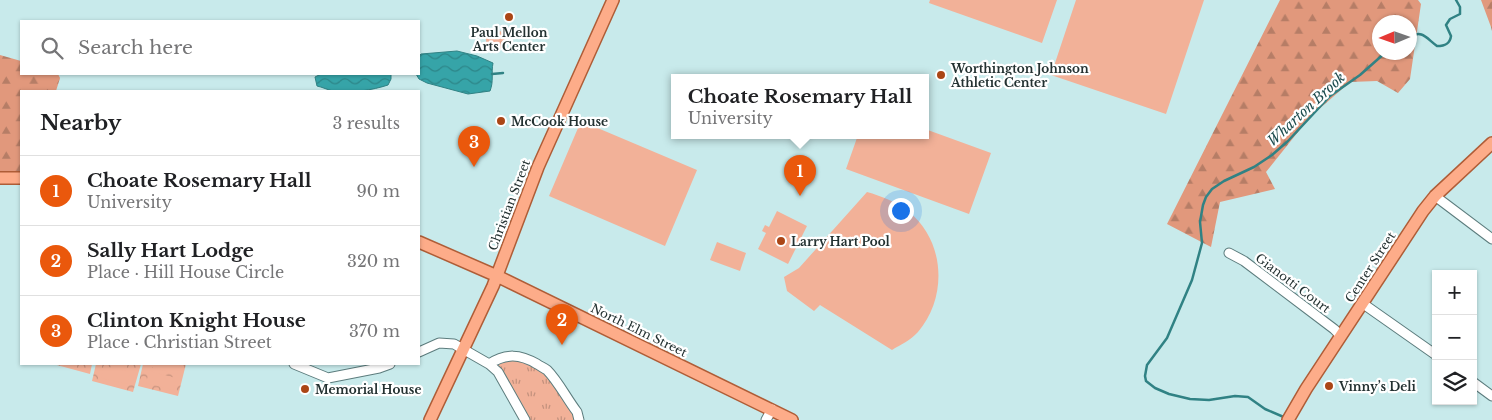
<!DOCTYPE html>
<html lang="en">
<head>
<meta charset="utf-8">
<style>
	body { margin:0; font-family:"Libre Baskerville",serif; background:#f6f6f6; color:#202124 }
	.controls { position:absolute; right:15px; bottom:15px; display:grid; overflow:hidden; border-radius:0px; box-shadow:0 1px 4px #0004 }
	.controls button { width:45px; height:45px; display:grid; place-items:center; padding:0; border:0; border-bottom:1px solid #e0e0e0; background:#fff; color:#202124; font:25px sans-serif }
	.compass { position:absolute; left:1372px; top:15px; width:45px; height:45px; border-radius:50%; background:#fff; box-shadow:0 1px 4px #0004; rotate:268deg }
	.you { position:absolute; left:900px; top:210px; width:18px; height:18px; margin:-12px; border:4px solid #fff; border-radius:50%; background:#1a73e8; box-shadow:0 0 0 8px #1a73e833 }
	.badge { display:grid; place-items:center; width:32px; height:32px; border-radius:50%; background:#ea580c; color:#fff; font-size:16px; font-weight:700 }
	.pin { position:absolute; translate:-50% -41px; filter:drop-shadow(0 1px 2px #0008) }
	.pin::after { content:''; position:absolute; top:26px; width:18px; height:15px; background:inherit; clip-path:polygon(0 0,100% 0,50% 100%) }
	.popup { position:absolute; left:671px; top:74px; width:258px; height:65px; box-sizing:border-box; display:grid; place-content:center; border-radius:0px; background:#fff; filter:drop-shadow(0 1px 4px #0005); font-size:16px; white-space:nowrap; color:#757577 }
	.popup b { font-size:19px; color:#202124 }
	.popup::after { content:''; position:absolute; left:50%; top:100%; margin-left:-10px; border:10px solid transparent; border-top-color:#fff }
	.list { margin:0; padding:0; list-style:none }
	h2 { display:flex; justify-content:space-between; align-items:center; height:65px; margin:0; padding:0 20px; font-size:21px }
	h2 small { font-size:16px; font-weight:400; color:#757577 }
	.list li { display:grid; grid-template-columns:32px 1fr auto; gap:15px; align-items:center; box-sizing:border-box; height:70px; padding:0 20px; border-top:1px solid #e0e0e0 }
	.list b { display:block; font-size:19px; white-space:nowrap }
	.list p { margin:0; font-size:16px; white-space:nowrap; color:#757577 }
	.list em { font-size:16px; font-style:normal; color:#757577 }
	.icon { flex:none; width:28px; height:28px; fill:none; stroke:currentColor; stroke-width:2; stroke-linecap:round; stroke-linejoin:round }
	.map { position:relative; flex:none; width:1492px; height:420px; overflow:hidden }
	.search { position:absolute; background:#fff; box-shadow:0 1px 4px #0004; left:20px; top:20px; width:400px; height:55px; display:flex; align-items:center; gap:12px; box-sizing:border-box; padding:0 18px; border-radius:0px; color:#757577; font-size:19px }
	.panel { position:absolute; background:#fff; box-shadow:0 1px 4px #0004; left:20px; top:90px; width:400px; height:275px; border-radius:0px }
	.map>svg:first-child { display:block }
</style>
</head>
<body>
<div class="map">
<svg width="1492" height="420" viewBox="0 0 1492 420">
	<defs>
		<pattern id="grass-tufts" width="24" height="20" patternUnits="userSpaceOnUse" patternTransform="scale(1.25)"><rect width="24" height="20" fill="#f2b198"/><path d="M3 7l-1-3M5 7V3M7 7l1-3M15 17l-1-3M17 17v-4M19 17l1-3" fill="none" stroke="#c4917d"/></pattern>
		<pattern id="forest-firs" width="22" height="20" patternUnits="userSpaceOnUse" patternTransform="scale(1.25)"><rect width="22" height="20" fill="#e1987c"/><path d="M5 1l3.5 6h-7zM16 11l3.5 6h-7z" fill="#b67d66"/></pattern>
		<pattern id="park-crowns" width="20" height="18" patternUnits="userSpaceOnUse" patternTransform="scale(1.25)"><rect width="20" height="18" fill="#f2b198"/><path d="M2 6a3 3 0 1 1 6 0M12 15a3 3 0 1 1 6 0" fill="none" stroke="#c4917d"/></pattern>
		<pattern id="water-waves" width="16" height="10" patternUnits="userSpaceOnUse" patternTransform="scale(1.25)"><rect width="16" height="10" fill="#36a4a8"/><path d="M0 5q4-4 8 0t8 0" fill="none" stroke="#2d8689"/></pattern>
	</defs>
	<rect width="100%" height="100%" fill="#c8eaeb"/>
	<!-- grass -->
	<path fill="url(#grass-tufts)" d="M486 40a10 10 0 1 1 20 0a10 10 0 1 1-20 0Z
		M517 355 547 370 579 420H528L492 363Z"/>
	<!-- forest -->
	<path fill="url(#forest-firs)" fill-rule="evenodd" d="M1280 0H1418L1421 4 1410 79 1398 93 1377 81 1350 82 1310 117 1266 172 1275 189 1220 202 1211 247 1167 224ZM1380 22H1410V52H1380Z
		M1481 0H1492V31L1491 27Z
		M0 55 21 61V74H58L60 78 56 91H21V171H0Z"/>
	<!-- park -->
	<path fill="url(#park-crowns)" d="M53 364H92L90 374Z
		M96 364H141L133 392 92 381Z
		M143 364H186L178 396 138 386Z"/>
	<!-- pitch -->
	<path fill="#f2b198" d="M930 0H1057L1042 43 929 3Z
		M1076 0H1204L1166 114 1051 75Z
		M581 121 697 170 665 246 549 196Z
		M925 129 991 153 969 214 846 169 858 135H925Z
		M867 192C881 196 897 202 909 212 945 241 948 297 918 332 911 340 900 345 892 350L820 305 814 311 787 291 784 277 799 268Z
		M777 211 807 226 788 264 758 249 766 233 762 231 765 225 769 227Z
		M717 242 746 253 740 271 710 260Z
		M151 364H180L177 374 150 367Z
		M104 366 130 372 127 384 101 378Z
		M149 371 176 378 173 390 146 383Z"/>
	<!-- water -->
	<path fill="url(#water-waves)" stroke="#308284" d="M457 51 477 56 493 63C491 73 494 81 490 91L468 94 427 83 419 79 416 74H419V56L421 54Z
		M321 74H391V79L388 85C373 90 349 94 333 91 328 90 322 87 317 86L315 77Z"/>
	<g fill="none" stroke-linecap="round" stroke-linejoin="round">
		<!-- stream -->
		<path stroke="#308284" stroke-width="2.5" d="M1410 37C1422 29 1427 39 1437 46 1445 46 1450 44 1451 36L1446 25 1450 19 1460 14V7L1456 0
			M492 74 503 73
			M1286 418 1265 409 1248 397 1235 396 1209 400 1190 399 1169 394 1155 388 1146 381 1145 376 1147 365 1167 338 1192 280 1202 243 1200 222 1203 205 1206 197 1212 189 1224 181 1254 167 1272 155 1288 141 1330 96 1360 75 1386 52"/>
		<!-- minor casing -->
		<g stroke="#5c7c7d" stroke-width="11">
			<path id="minor" d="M1435 196 1492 239
				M1229 253 1244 261 1334 329 1341 336
				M1362 303 1436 355
				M419 352 439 343 454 344 489 364 498 372 525 420
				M294 364 328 378 379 368 390 364
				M489 364C506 353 520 354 537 364 540 366 544 368 547 370 558 381 567 399 577 412L579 420
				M1473 382 1492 396
				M766 420 772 409"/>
		</g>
		<!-- major casing -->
		<g stroke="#af5d37" stroke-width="14">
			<path id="major" d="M0 178H21
				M419 242 497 276 792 420
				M430 420 493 286 538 167 613 0
				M1288 420 1306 389 1423 211 1435 196 1492 143"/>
		</g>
		<!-- minor -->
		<use href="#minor" stroke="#fff" stroke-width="9"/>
		<!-- major -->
		<use href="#major" stroke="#fdac89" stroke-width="11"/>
	</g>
	<!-- markers -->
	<g fill="#ab4616" stroke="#fff" stroke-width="2">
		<circle cx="509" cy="17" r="5"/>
		<circle cx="941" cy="75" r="5"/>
		<circle cx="501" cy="121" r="5"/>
		<circle cx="781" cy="241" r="5"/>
		<circle cx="1329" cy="386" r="5"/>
		<circle cx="305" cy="389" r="5"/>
	</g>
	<g text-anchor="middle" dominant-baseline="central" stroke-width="4.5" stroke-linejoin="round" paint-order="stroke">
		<!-- poi labels -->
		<g font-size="12" font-weight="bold" fill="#233131" stroke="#fff" text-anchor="start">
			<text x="509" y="32" text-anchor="middle">Paul Mellon<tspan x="509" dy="14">Arts Center</tspan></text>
			<text x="951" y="68">Worthington Johnson<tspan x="951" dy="14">Athletic Center</tspan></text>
			<text x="511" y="121">McCook House</text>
			<text x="791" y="241">Larry Hart Pool</text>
			<text x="1339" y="386">Vinny’s Deli</text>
			<text x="315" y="389">Memorial House</text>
		</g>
		<!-- street labels -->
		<g font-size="12" fill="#233131" stroke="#fff">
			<text transform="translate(509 205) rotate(-69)">Christian Street</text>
			<text transform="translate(1370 267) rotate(-57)">Center Street</text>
			<text transform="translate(1293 283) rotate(37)">Gianotti Court</text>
			<text transform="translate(639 330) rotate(26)">North Elm Street</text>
		</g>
		<!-- water labels -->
		<g font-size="14" font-style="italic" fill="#1d4c4e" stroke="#fff">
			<text transform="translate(1306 109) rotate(-43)">Wharton Brook</text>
		</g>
	</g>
</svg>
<div class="controls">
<button>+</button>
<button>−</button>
<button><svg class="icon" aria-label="layers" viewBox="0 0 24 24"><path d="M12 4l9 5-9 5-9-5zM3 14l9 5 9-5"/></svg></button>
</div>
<svg class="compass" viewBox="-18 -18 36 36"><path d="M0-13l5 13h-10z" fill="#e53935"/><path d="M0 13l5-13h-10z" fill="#757577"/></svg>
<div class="you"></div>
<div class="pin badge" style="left:800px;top:196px">1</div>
<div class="popup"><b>Choate Rosemary Hall</b>University</div>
<div class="pin badge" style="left:562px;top:345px">2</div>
<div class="pin badge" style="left:474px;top:167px">3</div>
<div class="search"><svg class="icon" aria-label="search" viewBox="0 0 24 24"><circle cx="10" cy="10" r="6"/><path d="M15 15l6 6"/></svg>Search here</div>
<section class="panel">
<h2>Nearby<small>3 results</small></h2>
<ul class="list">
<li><span class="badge">1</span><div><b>Choate Rosemary Hall</b><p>University</p></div><em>90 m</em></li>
<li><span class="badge">2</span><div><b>Sally Hart Lodge</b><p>Place · Hill House Circle</p></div><em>320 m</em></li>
<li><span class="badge">3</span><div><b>Clinton Knight House</b><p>Place · Christian Street</p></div><em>370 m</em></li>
</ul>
</section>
</div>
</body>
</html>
